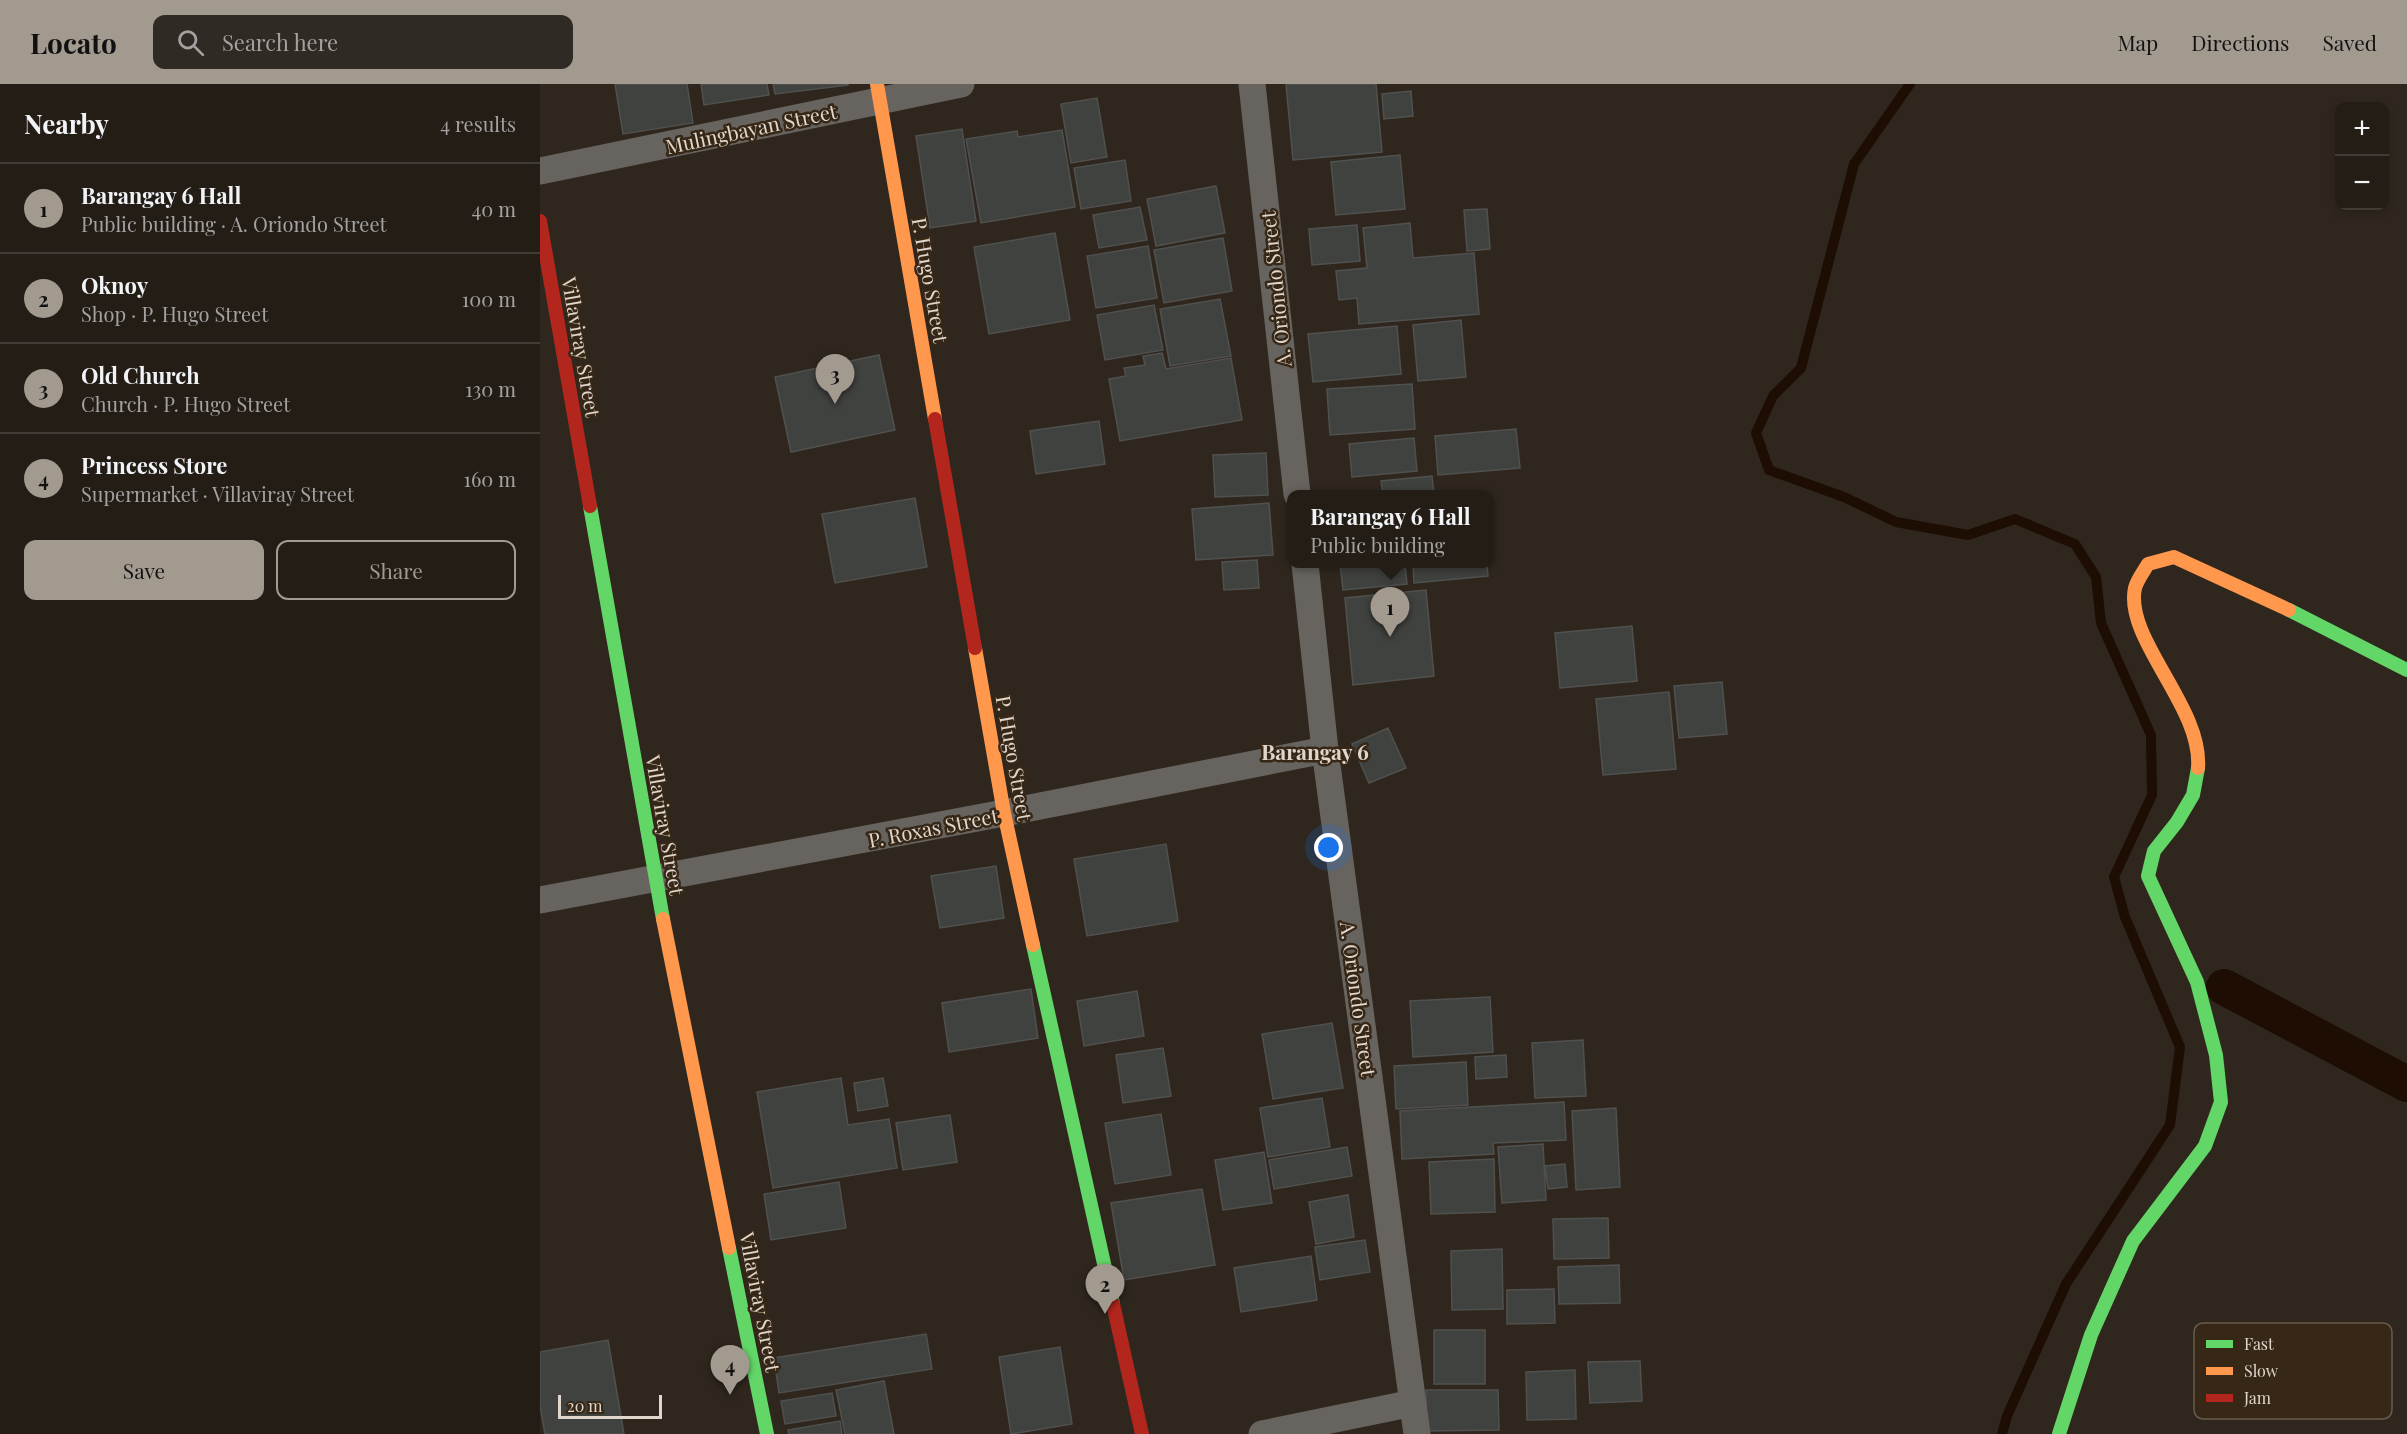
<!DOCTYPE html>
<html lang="en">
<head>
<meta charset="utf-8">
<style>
	body { margin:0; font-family:"Playfair Display",serif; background:#2f2a23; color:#f1f3f6 }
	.controls { position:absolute; right:18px; top:18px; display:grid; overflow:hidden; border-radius:12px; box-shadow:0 3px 9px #0003 }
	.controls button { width:54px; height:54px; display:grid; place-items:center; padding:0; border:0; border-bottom:2px solid #403b35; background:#231d16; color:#f1f3f6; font:30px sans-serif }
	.scale { position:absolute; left:18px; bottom:15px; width:104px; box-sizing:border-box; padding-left:6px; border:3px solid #e0d6cc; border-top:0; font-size:16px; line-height:21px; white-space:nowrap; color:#e0d6cc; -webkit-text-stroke:4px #362717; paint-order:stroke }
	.you { position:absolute; left:789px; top:764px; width:21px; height:21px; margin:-15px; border:4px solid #fff; border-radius:50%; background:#1a73e8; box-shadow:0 0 0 9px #1a73e833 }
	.badge { display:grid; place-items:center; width:39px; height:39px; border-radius:50%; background:#a2998f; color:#111; font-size:20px; font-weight:700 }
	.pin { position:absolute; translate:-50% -50px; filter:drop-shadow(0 2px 3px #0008) }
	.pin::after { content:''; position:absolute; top:32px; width:21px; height:18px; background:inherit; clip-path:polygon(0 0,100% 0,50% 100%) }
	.popup { position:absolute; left:747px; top:406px; width:207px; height:78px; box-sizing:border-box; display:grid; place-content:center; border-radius:12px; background:#231d16; filter:drop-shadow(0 2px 4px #0005); font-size:20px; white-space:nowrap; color:#a3a2a1 }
	.popup b { font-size:22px; color:#f1f3f6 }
	.popup::after { content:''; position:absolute; left:50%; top:100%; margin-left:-12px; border:12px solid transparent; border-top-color:#231d16 }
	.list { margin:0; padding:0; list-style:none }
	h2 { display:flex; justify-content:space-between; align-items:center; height:78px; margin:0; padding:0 24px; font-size:26px }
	h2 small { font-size:20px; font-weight:400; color:#a3a2a1 }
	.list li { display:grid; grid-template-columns:39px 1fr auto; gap:18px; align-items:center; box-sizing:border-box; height:90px; padding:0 24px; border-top:2px solid #403b35 }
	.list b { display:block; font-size:22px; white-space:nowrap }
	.list p { margin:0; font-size:20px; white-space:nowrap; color:#a3a2a1 }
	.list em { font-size:20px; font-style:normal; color:#a3a2a1 }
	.actions { display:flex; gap:12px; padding:18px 24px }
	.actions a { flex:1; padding:14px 0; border:2px solid #a2998f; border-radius:12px; text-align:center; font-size:21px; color:#a2998f }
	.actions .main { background:#a2998f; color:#111 }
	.icon { flex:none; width:33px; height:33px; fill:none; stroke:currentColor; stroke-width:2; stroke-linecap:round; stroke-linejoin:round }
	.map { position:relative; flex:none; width:1867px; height:1350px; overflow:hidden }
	header { display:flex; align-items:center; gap:36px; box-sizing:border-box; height:84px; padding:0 30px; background:#a2998f; color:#111 }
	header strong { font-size:28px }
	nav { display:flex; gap:33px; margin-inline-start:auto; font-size:21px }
	.search { width:420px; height:54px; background:#2f2a23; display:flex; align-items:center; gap:15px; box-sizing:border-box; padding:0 21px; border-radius:12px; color:#a3a2a1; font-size:22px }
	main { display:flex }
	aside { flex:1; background:#231d16 }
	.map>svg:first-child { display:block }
</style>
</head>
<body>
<header>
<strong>Locato</strong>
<div class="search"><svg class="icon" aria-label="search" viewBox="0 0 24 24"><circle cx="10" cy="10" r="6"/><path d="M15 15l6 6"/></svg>Search here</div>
<nav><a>Map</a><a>Directions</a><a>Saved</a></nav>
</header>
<main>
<aside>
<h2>Nearby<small>4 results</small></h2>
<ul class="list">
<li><span class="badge">1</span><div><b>Barangay 6 Hall</b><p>Public building · A. Oriondo Street</p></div><em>40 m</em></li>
<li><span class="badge">2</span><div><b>Oknoy</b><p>Shop · P. Hugo Street</p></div><em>100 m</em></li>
<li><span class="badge">3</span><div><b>Old Church</b><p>Church · P. Hugo Street</p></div><em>130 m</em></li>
<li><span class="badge">4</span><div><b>Princess Store</b><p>Supermarket · Villaviray Street</p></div><em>160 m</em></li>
</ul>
<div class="actions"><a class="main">Save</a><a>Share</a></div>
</aside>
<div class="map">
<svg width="1867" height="1350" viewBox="0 0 1867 1350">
	<rect width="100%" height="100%" fill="#2f271e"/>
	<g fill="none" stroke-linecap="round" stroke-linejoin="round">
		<!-- stream -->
		<path stroke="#1d0d03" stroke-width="10" d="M1370 0 1314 80 1261 284 1233 312 1216 349 1229 386 1304 413 1356 438 1428 451 1475 435 1535 460 1556 493 1561 539 1611 651 1612 711 1574 793 1585 833 1640 963 1630 1041 1526 1200 1467 1332 1462 1350"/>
		<!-- canal -->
		<path stroke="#1d0d03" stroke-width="36" d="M1684 903 1867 1000"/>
	</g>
	<!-- building -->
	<path fill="#40423f" stroke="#50514f" stroke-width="1.5" d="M75 0H147L153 39 83 50Z
		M161 0H227L229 11 164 21Z
		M233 0H308V1L235 10Z
		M746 0H836L842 68 753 76Z
		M871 7 873 32 844 35 842 10Z
		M557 14 567 73 531 79 521 20Z
		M422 45 436 137 390 144 376 52Z
		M522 46 535 123 441 139 426 55 477 47 478 53Z
		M860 71 865 125 796 131 791 78Z
		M585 76 591 117 541 125 534 84Z
		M676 102 685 149 616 162 607 115Z
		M600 123 607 156 559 164 553 131Z
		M947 125 950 165 927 167 924 126Z
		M870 139 873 174 934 169 939 230 819 240 817 214 799 216 796 187 827 184 823 144Z
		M817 141 820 177 772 181 769 145Z
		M515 149 530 236 449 250 434 163Z
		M683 154 692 207 624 219 614 166Z
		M608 162 617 214 556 224 547 172Z
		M680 215 691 272 630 282 620 225Z
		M614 221 623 266 565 276 557 231Z
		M921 236 926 293 878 297 873 241Z
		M857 242 861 290 773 298 768 250Z
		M622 269 626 285 691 274 702 336 580 357 569 295 586 292 584 284 605 281 603 272Z
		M339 271 355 346 251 368 235 293Z
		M872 300 875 345 790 351 787 305Z
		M559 337 565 380 496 390 490 347Z
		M976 345 980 384 898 391 895 352Z
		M874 354 877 387 812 393 809 360Z
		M726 369 728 411 675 413 673 371Z
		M892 392 894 410H843L841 397Z
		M375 414 387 483 295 499 282 430Z
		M729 419 733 471 656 476 652 425Z
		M717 476 719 504 684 506 682 478Z
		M800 480H865L867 500 803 506Z
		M873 480H947L948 492 874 499Z
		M886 506 894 592 813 601 805 514Z
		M1092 542 1097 597 1020 604 1015 549Z
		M1182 598 1187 650 1139 654 1134 602Z
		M1129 608 1136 685 1063 691 1056 615Z
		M848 644 866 684 829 699 812 660Z
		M626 760 638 837 547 852 534 775Z
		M456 782 464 834 400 844 391 792Z
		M491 905 498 954 409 968 402 919Z
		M597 907 604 952 544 962 537 917Z
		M950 913 953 968 873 973 870 917Z
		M792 939 803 1004 733 1015 722 950Z
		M1043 956 1046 1012 995 1014 992 959Z
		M623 964 631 1012 583 1019 576 971Z
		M966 971 967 993 936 995 935 973Z
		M926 978 928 1021 856 1025 854 982Z
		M301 994 308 1041 349 1035 357 1084 233 1104 217 1008Z
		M343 994 348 1022 318 1027 314 999Z
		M782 1014 790 1063 728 1073 720 1024Z
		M1024 1018 1026 1056 953 1059 954 1070 862 1075 860 1027Z
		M1076 1024 1080 1103 1036 1106 1032 1027Z
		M621 1030 631 1091 575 1100 565 1039Z
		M410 1031 417 1078 363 1086 356 1039Z
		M1003 1060 1006 1116 962 1119 958 1063Z
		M807 1063 812 1092 734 1105 729 1076Z
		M724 1068 732 1119 683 1126 675 1076Z
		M954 1075 955 1128 891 1130 889 1078Z
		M1025 1080 1027 1103 1008 1105 1005 1082Z
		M299 1098 306 1144 231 1156 224 1110Z
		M662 1105 675 1181 584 1196 571 1119Z
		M808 1111 814 1153 776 1160 769 1118Z
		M1068 1134 1069 1174 1014 1175 1013 1135Z
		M825 1156 830 1188 780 1196 775 1163Z
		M962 1165 963 1225 912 1226 911 1167Z
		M771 1172 777 1216 701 1228 694 1184Z
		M1079 1181 1080 1219 1019 1220 1018 1183Z
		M1014 1205 1015 1239 967 1240V1206Z
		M894 1246H945V1300H894Z
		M386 1250 392 1285 239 1309 234 1274Z
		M68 1256 84 1350H5L0 1322V1268Z
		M520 1263 532 1340 471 1350 459 1273Z
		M1100 1277 1102 1317 1050 1319 1048 1278Z
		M1035 1286 1036 1335 987 1336 986 1288Z
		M344 1297 354 1350H305L296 1306Z
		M886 1306H958L959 1346 886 1347Z
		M292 1309 296 1332 245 1340 241 1317Z
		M300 1337 302 1350H249L248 1346Z"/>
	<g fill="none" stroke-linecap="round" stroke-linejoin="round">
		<!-- street -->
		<path stroke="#67635f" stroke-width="27" d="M712 0 757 410
			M0 87 421 0
			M765 480 785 666 877 1350
			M0 816 464 729 785 666
			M722 1350 873 1319"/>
		<!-- fast -->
		<path stroke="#63d668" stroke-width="14" d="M50 422 123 835
			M1749 526 1867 586
			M493 861 573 1220
			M189 1164 227 1350
			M1519 1350 1551 1251 1593 1157 1665 1062 1681 1018 1676 971 1657 898 1608 792 1614 767 1637 738 1653 711 1658 684"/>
		<!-- slow -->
		<path stroke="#ff974d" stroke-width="14" d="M337 0 395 335
			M435 564 464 729 493 861
			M1658 684C1663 623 1584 555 1595 504 1597 496 1604 487 1608 480L1634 473 1749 526
			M123 835 189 1164"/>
		<!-- jam -->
		<path stroke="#b3261e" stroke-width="14" d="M0 137 50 422
			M395 335 435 564
			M573 1220 602 1350"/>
	</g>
	<g text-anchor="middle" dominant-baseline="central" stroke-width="5" stroke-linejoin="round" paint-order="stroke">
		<!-- street labels -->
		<g font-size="20" fill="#e0d6cc" stroke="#362717">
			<text transform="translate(211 44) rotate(-12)">Mulingbayan Street</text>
			<text transform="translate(391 196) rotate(80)">P. Hugo Street</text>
			<text transform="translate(735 205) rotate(-96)">A. Oriondo Street</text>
			<text transform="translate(42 263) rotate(80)">Villaviray Street</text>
			<text transform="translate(475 674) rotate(80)">P. Hugo Street</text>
			<text transform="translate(126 741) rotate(80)">Villaviray Street</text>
			<text transform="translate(393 743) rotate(-11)">P. Roxas Street</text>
			<text transform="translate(819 915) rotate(82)">A. Oriondo Street</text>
			<text transform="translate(221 1218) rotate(79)">Villaviray Street</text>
		</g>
		<!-- neighbourhood labels -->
		<g font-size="21" font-weight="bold" fill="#e0d6cc" stroke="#362717">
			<text x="775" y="667">Barangay 6</text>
		</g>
	</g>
	<!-- legend -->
	<rect x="1654" y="1239" width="198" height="96" rx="9" fill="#362717" stroke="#695c4d" stroke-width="1.5"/>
	<rect x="1666" y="1256" width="27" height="8" fill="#63d668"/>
	<rect x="1666" y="1283" width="27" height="8" fill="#ff974d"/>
	<rect x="1666" y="1310" width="27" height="8" fill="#b3261e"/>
	<g font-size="16" fill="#e0d6cc">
		<text x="1704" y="1266">Fast</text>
		<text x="1704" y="1293">Slow</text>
		<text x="1704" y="1320">Jam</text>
	</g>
</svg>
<div class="controls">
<button>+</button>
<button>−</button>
</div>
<div class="scale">20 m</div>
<div class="you"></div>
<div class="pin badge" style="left:850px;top:553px">1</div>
<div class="popup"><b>Barangay 6 Hall</b>Public building</div>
<div class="pin badge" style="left:565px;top:1230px">2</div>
<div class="pin badge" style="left:295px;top:320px">3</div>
<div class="pin badge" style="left:190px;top:1311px">4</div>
</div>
</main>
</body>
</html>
